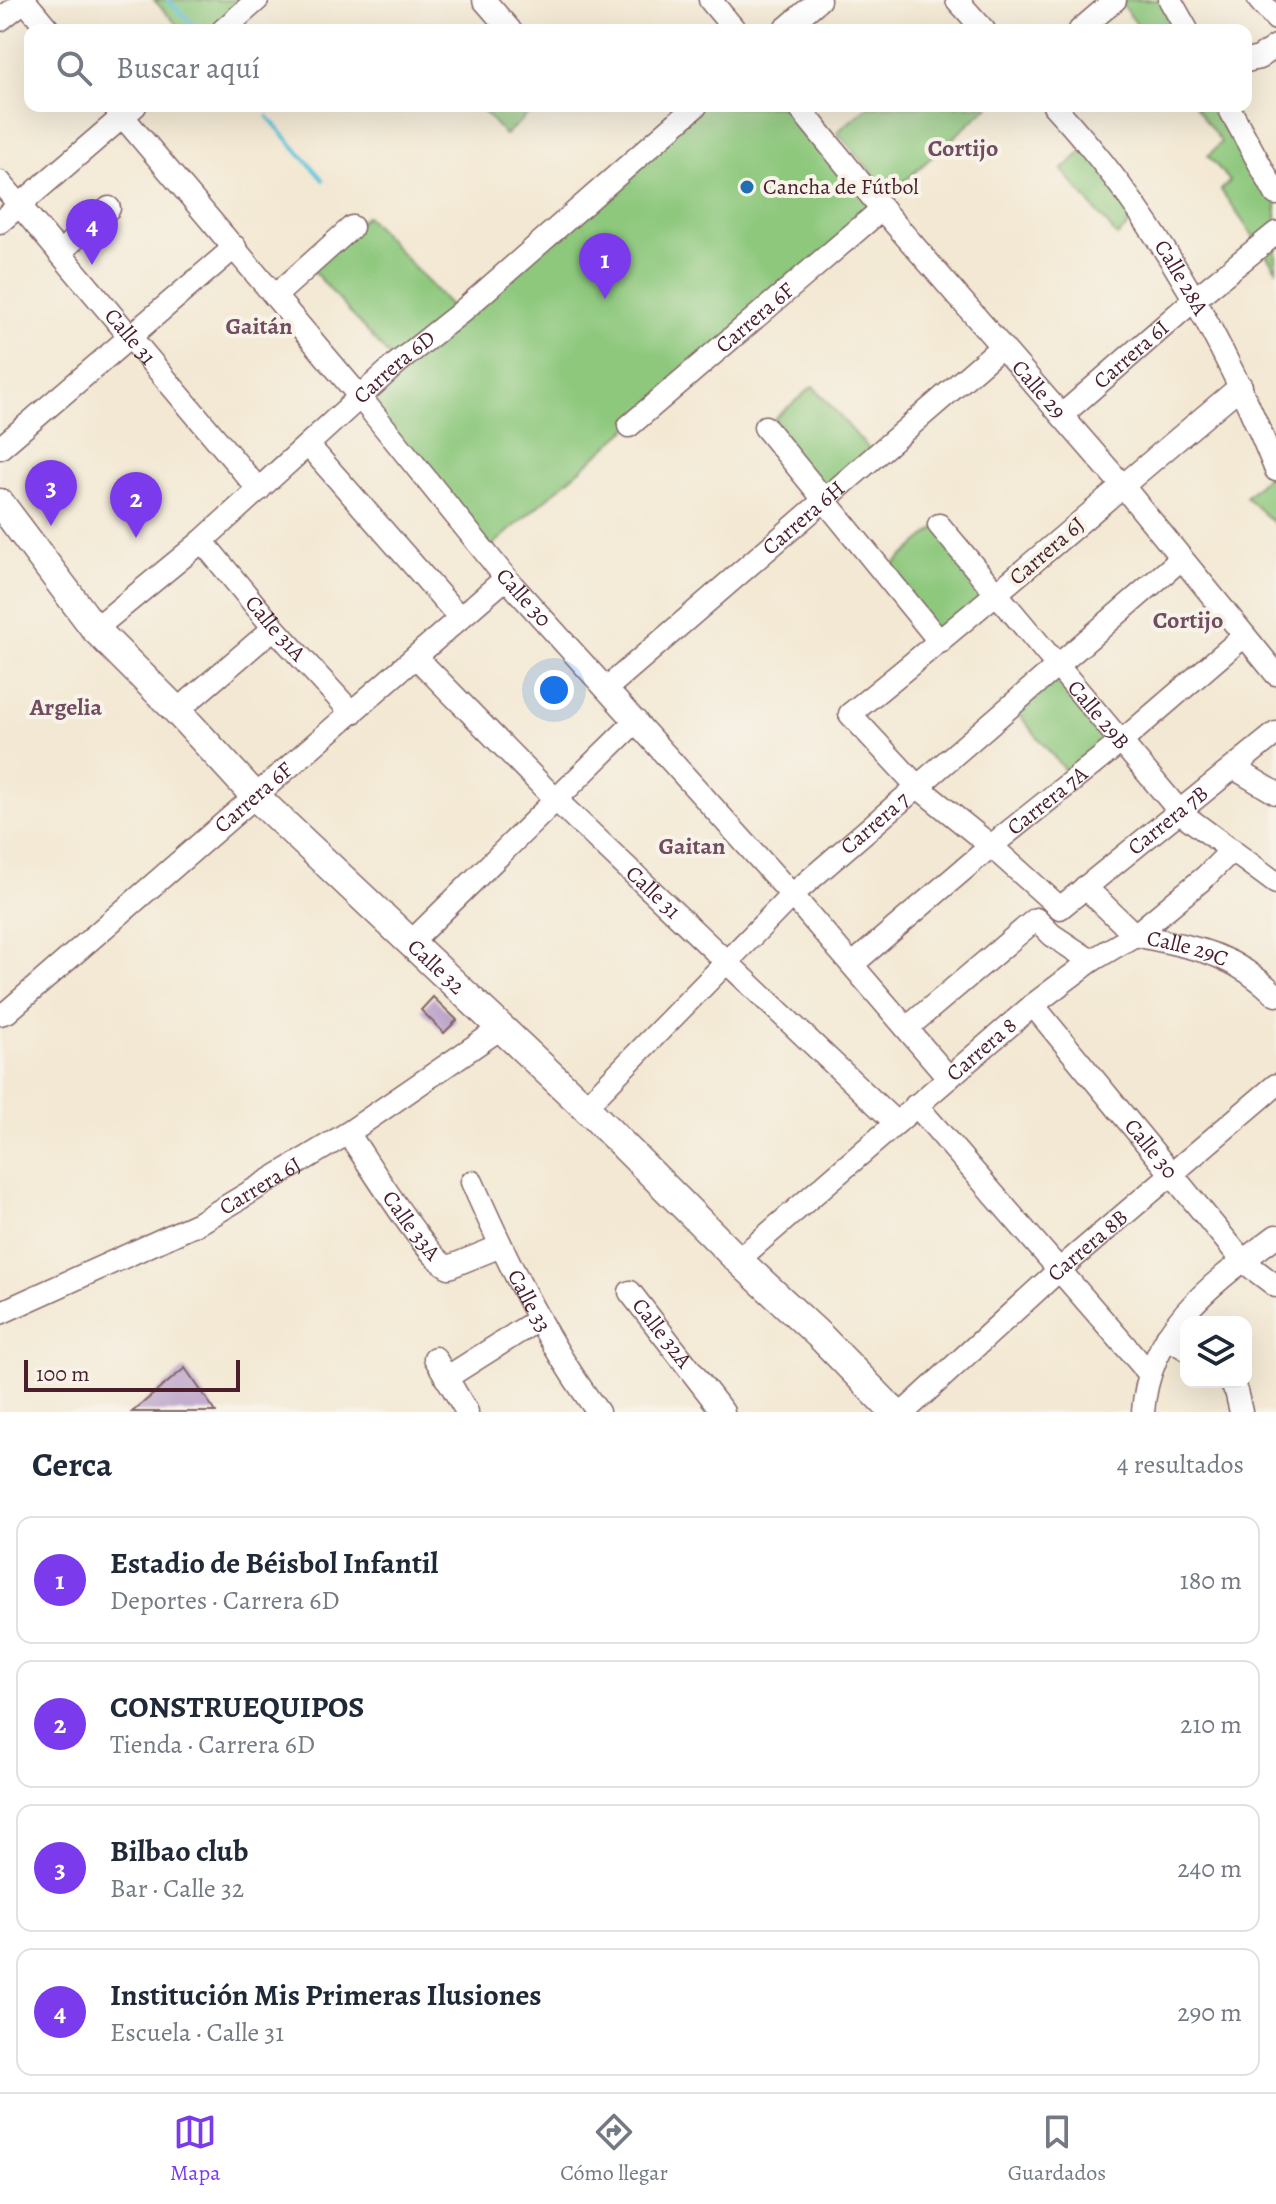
<!DOCTYPE html>
<html lang="es">
<head>
<meta charset="utf-8">
<style>
	body { margin:0; font-family:Alegreya,serif; background:#f6f6f7; color:#1f2937 }
	.controls { position:absolute; right:24px; bottom:24px; display:grid; overflow:hidden; border-radius:16px; box-shadow:0 8px 32px #0002 }
	.controls button { width:72px; height:72px; display:grid; place-items:center; padding:0; border:0; border-bottom:2px solid #e0e1e3; background:#fff; color:#1f2937; font:40px sans-serif }
	.scale { position:absolute; left:24px; bottom:20px; width:216px; box-sizing:border-box; padding-left:8px; border:4px solid #4a1f2b; border-top:0; font-size:22px; line-height:28px; white-space:nowrap; color:#4a1f2b; -webkit-text-stroke:6px #f7f3e8; paint-order:stroke }
	.you { position:absolute; left:554px; top:690px; width:28px; height:28px; margin:-20px; border:6px solid #fff; border-radius:50%; background:#1a73e8; box-shadow:0 0 0 12px #1a73e833 }
	.badge { display:grid; place-items:center; width:52px; height:52px; border-radius:50%; background:#7c3aed; color:#fff; font-size:26px; font-weight:700 }
	.pin { position:absolute; translate:-50% -66px; filter:drop-shadow(0 2px 4px #0008) }
	.pin::after { content:''; position:absolute; top:42px; width:28px; height:24px; background:inherit; clip-path:polygon(0 0,100% 0,50% 100%) }
	.list { margin:0; padding:0; list-style:none }
	h2 { display:flex; justify-content:space-between; align-items:center; height:104px; margin:0; padding:0 32px; font-size:34px }
	h2 small { font-size:26px; font-weight:400; color:#747a83 }
	.list li { display:grid; grid-template-columns:52px 1fr auto; gap:24px; align-items:center; box-sizing:border-box; height:128px; margin:0 16px 16px; padding:0 16px; border:2px solid #e0e1e3; border-radius:16px }
	.list b { display:block; font-size:30px; white-space:nowrap }
	.list p { margin:0; font-size:26px; white-space:nowrap; color:#747a83 }
	.list em { font-size:26px; font-style:normal; color:#747a83 }
	.icon { flex:none; width:44px; height:44px; fill:none; stroke:currentColor; stroke-width:2; stroke-linecap:round; stroke-linejoin:round }
	.map { position:relative; flex:none; width:1276px; height:1412px; overflow:hidden }
	.search { position:absolute; background:#fff; box-shadow:0 8px 32px #0002; left:24px; right:24px; top:24px; height:88px; display:flex; align-items:center; gap:20px; box-sizing:border-box; padding:0 28px; border-radius:16px; color:#747a83; font-size:30px }
	.sheet { height:680px; background:#fff }
	nav { display:flex; justify-content:space-around; align-items:center; box-sizing:border-box; height:112px; border-top:2px solid #e0e1e3; background:#fff; font-size:22px; color:#747a83 }
	nav a { display:grid; justify-items:center; gap:4px }
	nav .on { color:#7c3aed }
	.map>svg:first-child { display:block }
</style>
</head>
<body>
<div class="map">
<svg width="1276" height="1412" viewBox="0 0 1276 1412">
	<rect width="100%" height="100%" fill="#f7f3e8"/>
	<filter id="ink" filterUnits="userSpaceOnUse"><feTurbulence type="fractalNoise" baseFrequency=".0125" numOctaves="2"/><feDisplacementMap in="SourceGraphic" scale="16" xChannelSelector="R" yChannelSelector="G"/><feConvolveMatrix kernelMatrix="1 2 1 2 8 2 1 2 1" color-interpolation-filters="sRGB"/></filter>
	<filter id="wash" filterUnits="userSpaceOnUse"><feTurbulence type="fractalNoise" baseFrequency=".006" numOctaves="4" result="noise"/><feDisplacementMap in="SourceGraphic" scale="32" xChannelSelector="R" yChannelSelector="G"/><feGaussianBlur stdDeviation="1.8" result="paint"/><feColorMatrix in="noise" values="0 0 0 0 0 0 0 0 0 0 0 0 0 0 0 0 0 1.4 0 .05"/><feComposite in="paint" operator="in"/></filter>
	<g filter="url(#wash)">
		<rect width="100%" height="100%" fill="#f3e8d3"/>
		<!-- green -->
		<path fill="#8dc87d" stroke="#6c7454" stroke-width="2" d="M154 0H257L237 30H182Z
			M1119 0H1170L1187 30H1141Z
			M479 106H537L505 135Z
			M696 106H798L882 209 486 551 360 397 396 364 308 265 366 216 458 314Z
			M869 106H989L890 194 837 132Z
			M1195 106H1228L1276 194V269L1221 190 1230 181 1208 156 1221 142Z
			M1090 145 1140 216 1117 236 1062 170Z
			M813 386 875 456 824 501 765 427Z
			M1275 468 1276 470V525L1246 497Z
			M939 525 998 594 940 642 885 572Z
			M1058 666 1122 741 1072 779 1012 706Z"/>
		<g fill="none" stroke-linecap="round" stroke-linejoin="round">
			<!-- stream -->
			<path stroke="#60c5dd" stroke-width="4" d="M168 0 199 30
				M259 106 260 107
				M268 117 323 180"/>
		</g>
		<g id="blocks">
			<!-- building -->
			<path fill="#b9a1c9" d="M433 997 457 1020 444 1033 421 1010Z
				M185 1368 216 1412H132Z"/>
		</g>
	</g>
	<g filter="url(#ink)">
		<use href="#blocks" fill-opacity="0" stroke="#856566" stroke-width="2"/>
		<g fill="none" stroke-linecap="round" stroke-linejoin="round">
			<!-- minor casing -->
			<g stroke="#856566" stroke-width="25">
				<g id="minor">
					<path d="M24 0 49 30"/>
					<path d="M484 0 510 30"/>
					<path d="M710 0 735 30"/>
					<path d="M957 0 984 30"/>
					<path d="M1170 0 1187 30"/>
					<path d="M1259 0 1276 19"/>
					<path d="M0 20 24 1"/>
					<path d="M223 30 257 0"/>
					<path d="M784 30 819 0"/>
					<path d="M1080 30 1115 0"/>
					<path d="M1246 61 1259 58 1276 46"/>
					<path id="s1" d="M114 106 360 397 506 578 792 895 949 1078"/>
					<path id="s2" d="M798 106 882 209 1122 485 1276 674"/>
					<path id="s3" d="M1054 106C1152 211 1223 338 1276 470"/>
					<path d="M1228 106 1276 194"/>
					<path id="s4" d="M0 182 259 490"/>
					<path d="M0 222 135 106"/>
					<path d="M59 253 109 208"/>
					<path d="M275 296 352 227"/>
					<path id="s5" d="M1241 386C1110 495 983 608 850 714L918 787 991 846 1060 908 1276 733"/>
					<path id="s6" d="M1062 415 1196 298 1276 233"/>
					<path id="s7" d="M629 426 882 209"/>
					<path d="M765 427 940 642"/>
					<path d="M308 445 460 618"/>
					<path d="M0 448 235 247"/>
					<path id="s8" d="M939 525 1181 813 1276 883"/>
					<path id="s9" d="M202 541 274 628 352 713"/>
					<path id="s10" d="M95 629 202 541 396 364 459 314 696 106"/>
					<path id="s11" d="M416 657 556 800 896 1123"/>
					<path id="s12" d="M607 688 1000 348"/>
					<path d="M177 711 274 628"/>
					<path d="M1234 768 1276 793"/>
					<path d="M1085 887 1135 935"/>
					<path id="s13" d="M1135 935C1194 948 1230 951 1276 995"/>
					<path d="M410 943 636 721"/>
					<path id="s14" d="M853 964 991 846 1122 741 1244 636"/>
					<path id="s15" d="M1033 1005 1243 1261 1276 1286"/>
					<path id="s16" d="M0 1014 7 1012 506 578"/>
					<path d="M907 1028 1036 919 1052 935 1091 961"/>
					<path d="M916 1105 1148 1372"/>
					<path id="s17" d="M585 1107 792 895 1181 559"/>
					<path id="s18" d="M348 1133C364 1156 429 1262 449 1267L501 1246"/>
					<path id="s19" d="M472 1182C507 1261 546 1342 598 1412"/>
					<path id="s20" d="M738 1260 1033 1005 1091 961 1135 935 1205 877 1232 850"/>
					<path id="s21" d="M630 1292 723 1412"/>
					<path id="s22" d="M0 1313 199 1223 348 1133 501 1028"/>
					<path d="M1167 1337 1186 1349"/>
					<path d="M435 1358 467 1412"/>
					<path d="M446 1378 539 1319"/>
					<path d="M1230 1382 1236 1391 1241 1412"/>
					<path id="s23" d="M904 1412 1059 1270 1276 1085"/>
					<path d="M1143 1412C1149 1327 1213 1283 1276 1236"/>
				</g>
			</g>
			<!-- major casing -->
			<g stroke="#856566" stroke-width="31">
				<g id="major">
					<path id="s24" d="M0 503 95 629 177 711 255 796 585 1107 738 1260 821 1337 894 1412"/>
				</g>
			</g>
			<!-- minor -->
			<use href="#minor" stroke="#fff" stroke-width="22"/>
			<!-- major -->
			<use href="#major" stroke="#fff" stroke-width="28"/>
		</g>
	</g>
	<!-- markers -->
	<circle fill="#1f6fb2" stroke="#f7f3e8" stroke-width="3" cx="747" cy="187" r="8"/>
	<g text-anchor="middle" dominant-baseline="central" stroke-width="8" stroke-linejoin="round" paint-order="stroke">
		<!-- poi labels -->
		<g font-size="22" fill="#4a1f2b" stroke="#f7f3e8" text-anchor="start">
			<text x="763" y="187">Cancha de Fútbol</text>
		</g>
		<!-- street labels -->
		<g font-size="22" fill="#4a1f2b" stroke="#f7f3e8">
			<text stroke="none"><textPath href="#s3" startOffset="214">Calle 28A</textPath></text>
			<text stroke="none"><textPath href="#s7" startOffset="166">Carrera 6F</textPath></text>
			<text stroke="none"><textPath href="#s4" startOffset="202">Calle 31</textPath></text>
			<text stroke="none"><textPath href="#s6" startOffset="92">Carrera 6I</textPath></text>
			<text stroke="none"><textPath href="#s10" startOffset="398">Carrera 6D</textPath></text>
			<text stroke="none"><textPath href="#s2" startOffset="372">Calle 29</textPath></text>
			<text stroke="none"><textPath href="#s12" startOffset="260">Carrera 6H</textPath></text>
			<text transform="translate(1047 551) rotate(-41)">Carrera 6J</text>
			<text stroke="none"><textPath href="#s1" startOffset="640">Calle 30</textPath></text>
			<text stroke="none"><textPath href="#s9" startOffset="114">Calle 31A</textPath></text>
			<text stroke="none"><textPath href="#s8" startOffset="248">Calle 29B</textPath></text>
			<text stroke="none"><textPath href="#s16" startOffset="334">Carrera 6F</textPath></text>
			<text stroke="none"><textPath href="#s14" startOffset="254">Carrera 7A</textPath></text>
			<text stroke="none"><textPath href="#s5" startOffset="936">Carrera 7B</textPath></text>
			<text stroke="none"><textPath href="#s17" startOffset="406">Carrera 7</textPath></text>
			<text stroke="none"><textPath href="#s11" startOffset="334">Calle 31</textPath></text>
			<text stroke="none"><textPath href="#s13" startOffset="54">Calle 29C</textPath></text>
			<text stroke="none"><textPath href="#s24" startOffset="638">Calle 32</textPath></text>
			<text stroke="none"><textPath href="#s20" startOffset="322">Carrera 8</textPath></text>
			<text stroke="none"><textPath href="#s15" startOffset="186">Calle 30</textPath></text>
			<text stroke="none"><textPath href="#s22" startOffset="290">Carrera 6J</textPath></text>
			<text stroke="none"><textPath href="#s18" startOffset="112">Calle 33A</textPath></text>
			<text stroke="none"><textPath href="#s23" startOffset="248">Carrera 8B</textPath></text>
			<text stroke="none"><textPath href="#s19" startOffset="132">Calle 33</textPath></text>
			<text stroke="none"><textPath href="#s21" startOffset="52">Calle 32A</textPath></text>
		</g>
		<!-- neighbourhood labels -->
		<g font-size="24" font-weight="bold" fill="#714c62" stroke="#f7f3e8">
			<text x="963" y="148">Cortijo</text>
			<text x="259" y="326">Gaitán</text>
			<text x="1188" y="620">Cortijo</text>
			<text x="66" y="707">Argelia</text>
			<text x="692" y="846">Gaitan</text>
		</g>
	</g>
</svg>
<div class="controls">
<button><svg class="icon" aria-label="layers" viewBox="0 0 24 24"><path d="M12 4l9 5-9 5-9-5zM3 14l9 5 9-5"/></svg></button>
</div>
<div class="scale">100 m</div>
<div class="you"></div>
<div class="pin badge" style="left:605px;top:299px">1</div>
<div class="pin badge" style="left:136px;top:538px">2</div>
<div class="pin badge" style="left:51px;top:526px">3</div>
<div class="pin badge" style="left:92px;top:265px">4</div>
<div class="search"><svg class="icon" aria-label="search" viewBox="0 0 24 24"><circle cx="10" cy="10" r="6"/><path d="M15 15l6 6"/></svg>Buscar aquí</div>
</div>
<section class="sheet">
<h2>Cerca<small>4 resultados</small></h2>
<ul class="list">
<li><span class="badge">1</span><div><b>Estadio de Béisbol Infantil</b><p>Deportes · Carrera 6D</p></div><em>180 m</em></li>
<li><span class="badge">2</span><div><b>CONSTRUEQUIPOS</b><p>Tienda · Carrera 6D</p></div><em>210 m</em></li>
<li><span class="badge">3</span><div><b>Bilbao club</b><p>Bar · Calle 32</p></div><em>240 m</em></li>
<li><span class="badge">4</span><div><b>Institución Mis Primeras Ilusiones</b><p>Escuela · Calle 31</p></div><em>290 m</em></li>
</ul>
</section>
<nav>
<a class="on"><svg class="icon" aria-label="map" viewBox="0 0 24 24"><path d="M3 6l6-2 6 2 6-2v14l-6 2-6-2-6 2zM9 4v14M15 6v14"/></svg>Mapa</a>
<a><svg class="icon" aria-label="directions" viewBox="0 0 24 24"><path d="M12 3l9 9-9 9-9-9zM9 14v-3h6M13 9l2 2-2 2"/></svg>Cómo llegar</a>
<a><svg class="icon" aria-label="saved" viewBox="0 0 24 24"><path d="M7 4h10v16l-5-4-5 4z"/></svg>Guardados</a>
</nav>
</body>
</html>
